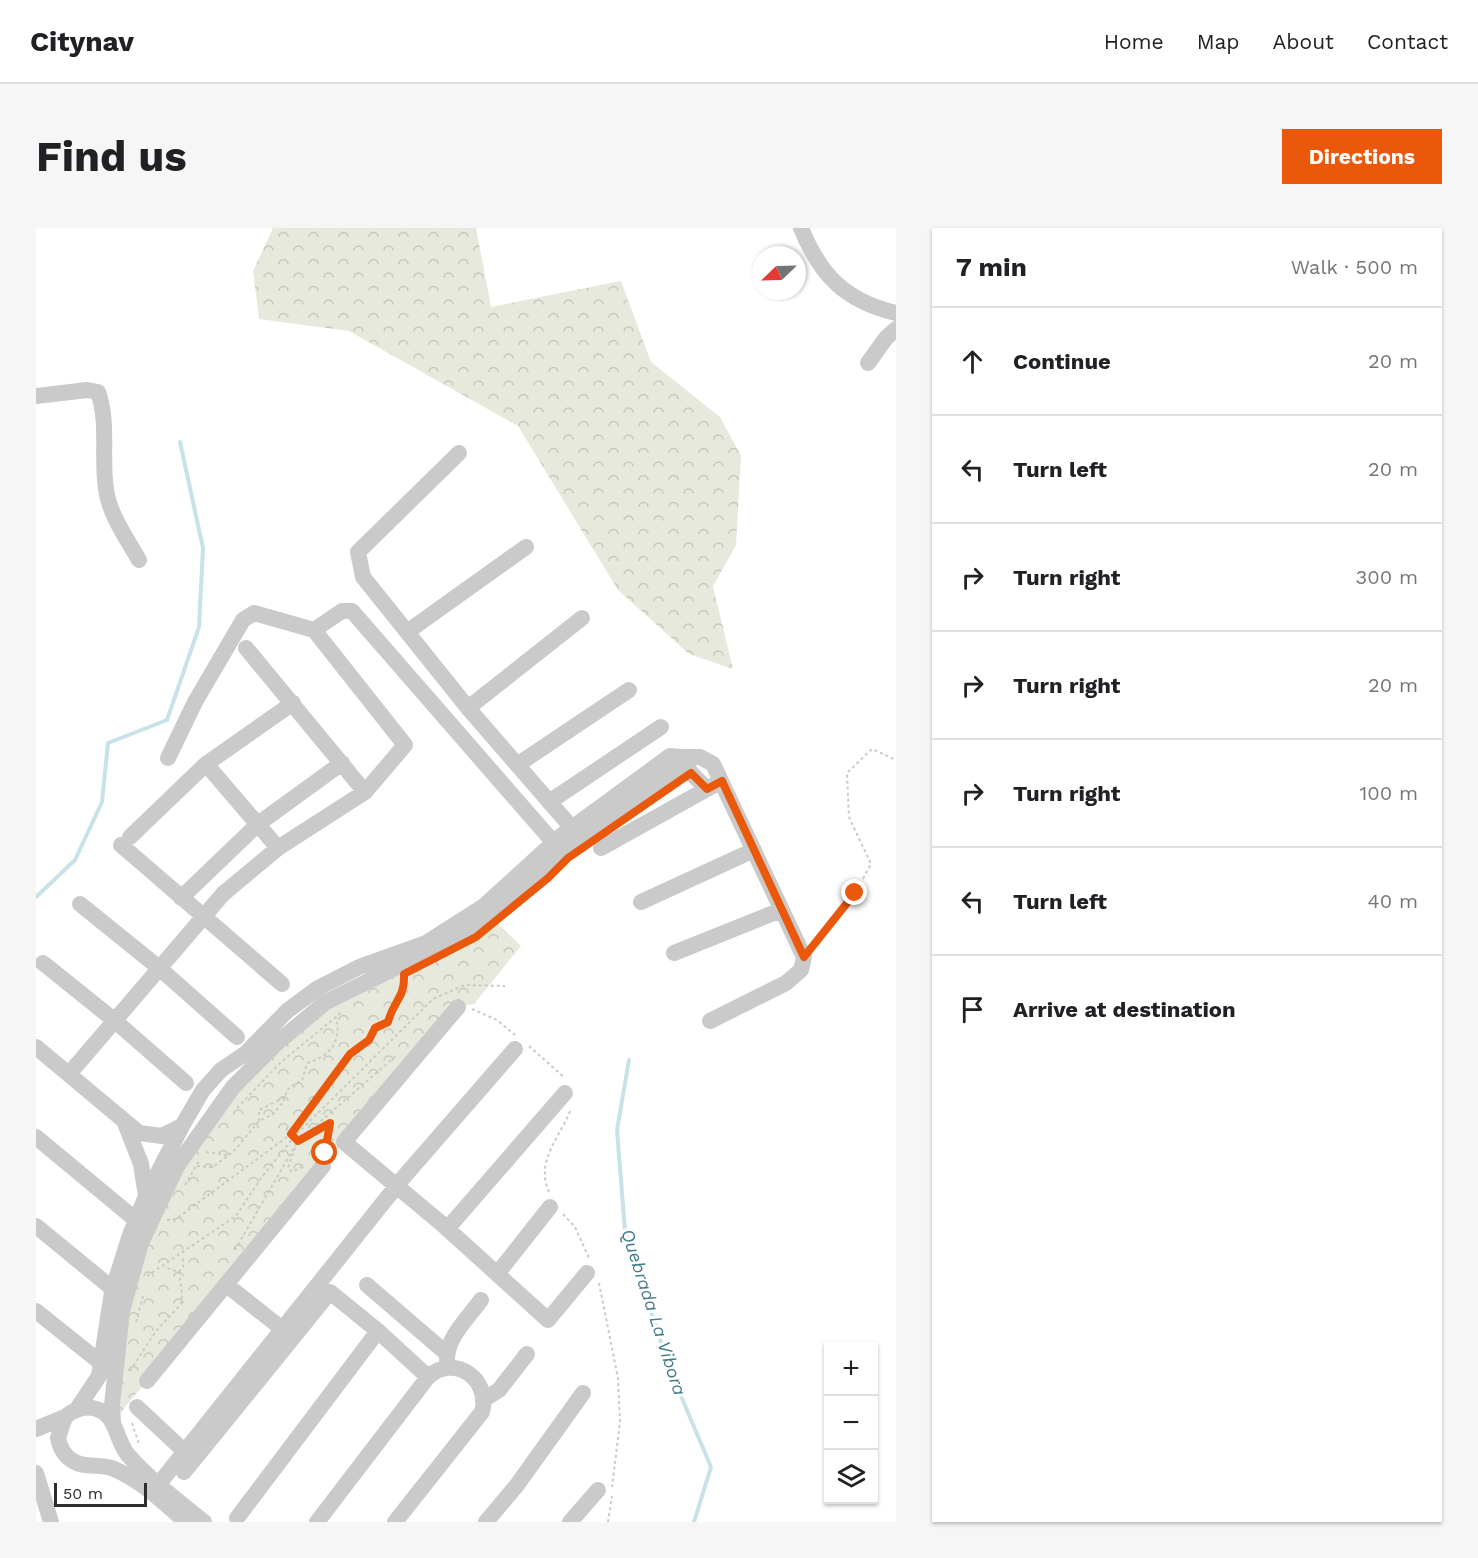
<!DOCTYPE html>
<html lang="en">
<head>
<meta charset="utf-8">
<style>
	body { margin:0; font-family:"Work Sans",sans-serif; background:#f6f6f6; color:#202124 }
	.controls { position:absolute; right:18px; bottom:18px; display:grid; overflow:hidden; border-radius:0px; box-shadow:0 2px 4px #0004 }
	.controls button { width:54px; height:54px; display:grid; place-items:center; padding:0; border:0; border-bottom:2px solid #e0e0e0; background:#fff; color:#202124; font:30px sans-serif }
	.compass { position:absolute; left:716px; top:18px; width:54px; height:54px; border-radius:50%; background:#fff; box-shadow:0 2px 4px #0004; rotate:247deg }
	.scale { position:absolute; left:18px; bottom:15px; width:93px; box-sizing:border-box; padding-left:6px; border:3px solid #2d2d2d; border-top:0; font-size:16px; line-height:21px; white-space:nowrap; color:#2d2d2d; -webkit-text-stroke:4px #fff; paint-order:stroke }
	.stop { position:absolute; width:18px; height:18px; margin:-14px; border:4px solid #ea580c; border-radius:50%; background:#fff }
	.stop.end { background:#ea580c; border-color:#fff; box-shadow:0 2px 6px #0008 }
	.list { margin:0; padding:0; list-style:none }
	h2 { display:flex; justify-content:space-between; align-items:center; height:78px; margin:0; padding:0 24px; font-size:26px }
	h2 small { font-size:20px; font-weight:400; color:#757577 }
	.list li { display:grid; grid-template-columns:39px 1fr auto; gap:18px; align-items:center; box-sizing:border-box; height:108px; padding:0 24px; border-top:2px solid #e0e0e0 }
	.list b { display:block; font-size:22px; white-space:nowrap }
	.list em { font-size:20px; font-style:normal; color:#757577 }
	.icon { flex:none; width:33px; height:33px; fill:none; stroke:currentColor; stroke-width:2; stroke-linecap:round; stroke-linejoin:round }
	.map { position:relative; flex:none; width:860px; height:1294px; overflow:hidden; border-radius:0px }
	header { display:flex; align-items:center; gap:36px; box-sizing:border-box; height:84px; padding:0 30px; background:#fff; border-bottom:2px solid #e0e0e0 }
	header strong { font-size:28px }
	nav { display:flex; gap:33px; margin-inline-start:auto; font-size:21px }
	.intro { display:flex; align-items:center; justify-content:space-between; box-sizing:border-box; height:144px; padding:0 36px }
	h1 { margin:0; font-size:42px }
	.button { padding:15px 27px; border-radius:0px; background:#ea580c; color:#fff; font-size:21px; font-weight:700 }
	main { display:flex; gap:36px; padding:0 36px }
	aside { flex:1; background:#fff; border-radius:0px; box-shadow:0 2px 4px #0004 }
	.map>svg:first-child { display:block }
</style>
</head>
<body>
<header>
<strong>Citynav</strong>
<nav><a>Home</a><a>Map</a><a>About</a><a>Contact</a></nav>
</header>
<div class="intro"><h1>Find us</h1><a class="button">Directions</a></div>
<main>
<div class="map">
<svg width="860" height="1294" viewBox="0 0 860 1294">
	<defs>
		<pattern id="forest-crowns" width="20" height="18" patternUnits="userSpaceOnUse" patternTransform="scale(1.5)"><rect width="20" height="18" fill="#e6e9db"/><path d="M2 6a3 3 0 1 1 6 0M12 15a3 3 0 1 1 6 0" fill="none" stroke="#c6c8bc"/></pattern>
	</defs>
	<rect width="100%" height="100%" fill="#fff"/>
	<!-- forest -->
	<path fill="url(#forest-crowns)" d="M237 0H440L455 79 585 53 615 134 684 189 705 228 700 317 677 358 697 441 653 426 582 362 482 198 313 103 223 91 217 43Z
		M453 687 485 718 438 776 422 779 287 938 77 1194 91 1061 164 903 276 785Z"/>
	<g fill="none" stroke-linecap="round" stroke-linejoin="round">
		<!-- stream -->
		<path stroke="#c8e2e8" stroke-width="4" d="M0 669 39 632 66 574 72 515 131 492 163 399 167 320 144 214
			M593 832 581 902 589 1003 634 1142 675 1239 658 1294"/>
		<!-- path -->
		<path stroke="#cacaca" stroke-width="2" stroke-dasharray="3 3" stroke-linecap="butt" d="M777 718 819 665 835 636 813 589 811 545 836 521 860 532
			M436 781 461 792 479 807
			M493 818 529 850
			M201 880 244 835 307 783
			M223 893V882L249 869
			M250 900 262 913
			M268 909 294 895 289 924
			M261 914 252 940 256 944 269 937
			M170 924 191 927
			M161 938 177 939 199 922 223 893 237 886 248 873 251 862 260 855 266 853 271 835C294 828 306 814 300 789
			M149 957 163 933
			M513 964C499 932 524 910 535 881
			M527 986 539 999 553 1030
			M131 992 140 991 255 906 314 826 333 812 339 800 352 794 359 774 368 762V752
			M199 1022 262 913 362 826
			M143 1044 147 1039V1028
			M111 1048 200 988 225 950 258 909 397 771 429 757 469 758
			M563 1055 582 1150 584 1194 576 1259
			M100 1094 107 1068
			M94 1143 120 1103 145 1076 146 1066 143 1044 128 1039
			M96 1195 103 1216
			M572 1294 576 1268"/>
		<!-- minor -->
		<path stroke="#cacaca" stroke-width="16" d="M765 0C784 47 809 73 860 85
			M832 135 850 110 860 101
			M0 168 51 162 62 164C73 195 65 229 70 261 73 286 91 311 103 332
			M423 225 322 324 327 349 432 480 536 600
			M371 404 490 319
			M210 420 329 564
			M432 480 546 390
			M132 530 159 474 207 392 218 385 278 402 306 383H316L518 615
			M170 536 242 620
			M481 537 593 462
			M671 561 655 545 646 529H664L677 536 768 729 765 742 750 755 674 793
			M513 574 625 499
			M94 609 170 536 257 475
			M85 617 246 756
			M565 620 680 556
			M145 670 222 596 306 535
			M605 674 718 622
			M44 676 122 739 201 809
			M638 725 745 682
			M7 735 78 792 150 855
			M422 779 308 914 406 996 512 1092 551 1045
			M0 819 103 905 126 908 146 898
			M33 846 187 666 242 620 329 564 369 517 278 402
			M89 895 105 936 110 968
			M0 909 100 992
			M0 998 77 1061
			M411 1001 529 865
			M461 1046 514 979
			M331 1057 410 1125
			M192 1058 245 1100
			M0 1083 65 1135
			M411 1133C410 1110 432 1090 445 1072
			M111 1153 287 938
			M447 1172 463 1162 491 1126
			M101 1179 148 1223
			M41 1181 63 1148 76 1064 94 1007 110 968 146 898 167 862 185 842 210 825 251 783 282 760 323 739 390 715 448 678 525 608 634 528 646 529 642 541 544 608 430 704 396 727 357 741 290 774 242 814 197 859 141 938 105 1015 86 1083 76 1177 77 1194
			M0 1201 29 1189
			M148 1244 294 1064 342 1103 392 1149
			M0 1245 15 1294
			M122 1257 366 951 479 821
			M201 1290 342 1103
			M150 1294C128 1275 105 1252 78 1241 64 1235 49 1241 37 1233 28 1228 24 1220 22 1210L29 1189C40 1180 54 1176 67 1184 81 1193 81 1214 92 1227 114 1252 142 1273 168 1294
			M281 1294 392 1149C418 1125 455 1151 446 1184L359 1294
			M450 1294 481 1257 547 1165
			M534 1294 562 1262"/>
	</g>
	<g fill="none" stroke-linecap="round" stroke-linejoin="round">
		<!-- route -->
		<path stroke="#ea580c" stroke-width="8" d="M289 925 294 895 262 913 255 906 314 826 333 812 339 800 352 794C358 771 369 771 368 746L440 709 512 650 532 630 655 545 671 561 686 553 768 729 819 665"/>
	</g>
	<g text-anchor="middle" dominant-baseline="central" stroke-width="6" stroke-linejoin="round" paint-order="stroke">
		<!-- water labels -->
		<g font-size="18" font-style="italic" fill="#417c89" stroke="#fff">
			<text transform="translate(618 1084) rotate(72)">Quebrada La Vibora</text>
		</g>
	</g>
</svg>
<div class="controls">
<button>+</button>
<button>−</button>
<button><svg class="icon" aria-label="layers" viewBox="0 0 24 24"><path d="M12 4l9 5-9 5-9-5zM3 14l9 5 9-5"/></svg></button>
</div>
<svg class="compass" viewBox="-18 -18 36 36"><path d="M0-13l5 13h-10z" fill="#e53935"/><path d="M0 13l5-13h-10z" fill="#757577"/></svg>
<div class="scale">50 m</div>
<div class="stop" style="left:289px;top:925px"></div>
<div class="stop end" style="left:819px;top:665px"></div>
</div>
<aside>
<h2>7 min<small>Walk · 500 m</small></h2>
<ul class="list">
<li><svg class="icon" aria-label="ahead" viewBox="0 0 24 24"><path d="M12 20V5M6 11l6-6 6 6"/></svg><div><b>Continue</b></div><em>20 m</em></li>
<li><svg class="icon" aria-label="left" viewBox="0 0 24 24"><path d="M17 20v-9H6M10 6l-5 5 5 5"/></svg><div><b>Turn left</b></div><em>20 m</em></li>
<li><svg class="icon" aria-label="right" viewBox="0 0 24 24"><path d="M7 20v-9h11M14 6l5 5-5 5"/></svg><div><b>Turn right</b></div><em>300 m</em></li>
<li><svg class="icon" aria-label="right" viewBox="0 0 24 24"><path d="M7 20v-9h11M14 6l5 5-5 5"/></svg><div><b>Turn right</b></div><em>20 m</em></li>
<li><svg class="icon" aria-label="right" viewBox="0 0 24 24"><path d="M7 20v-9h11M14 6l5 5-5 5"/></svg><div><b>Turn right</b></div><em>100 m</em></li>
<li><svg class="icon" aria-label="left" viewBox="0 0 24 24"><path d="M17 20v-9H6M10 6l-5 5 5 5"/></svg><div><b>Turn left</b></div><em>40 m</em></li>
<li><svg class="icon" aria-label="arrive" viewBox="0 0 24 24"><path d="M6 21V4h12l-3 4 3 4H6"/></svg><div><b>Arrive at destination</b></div></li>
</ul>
</aside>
</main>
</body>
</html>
